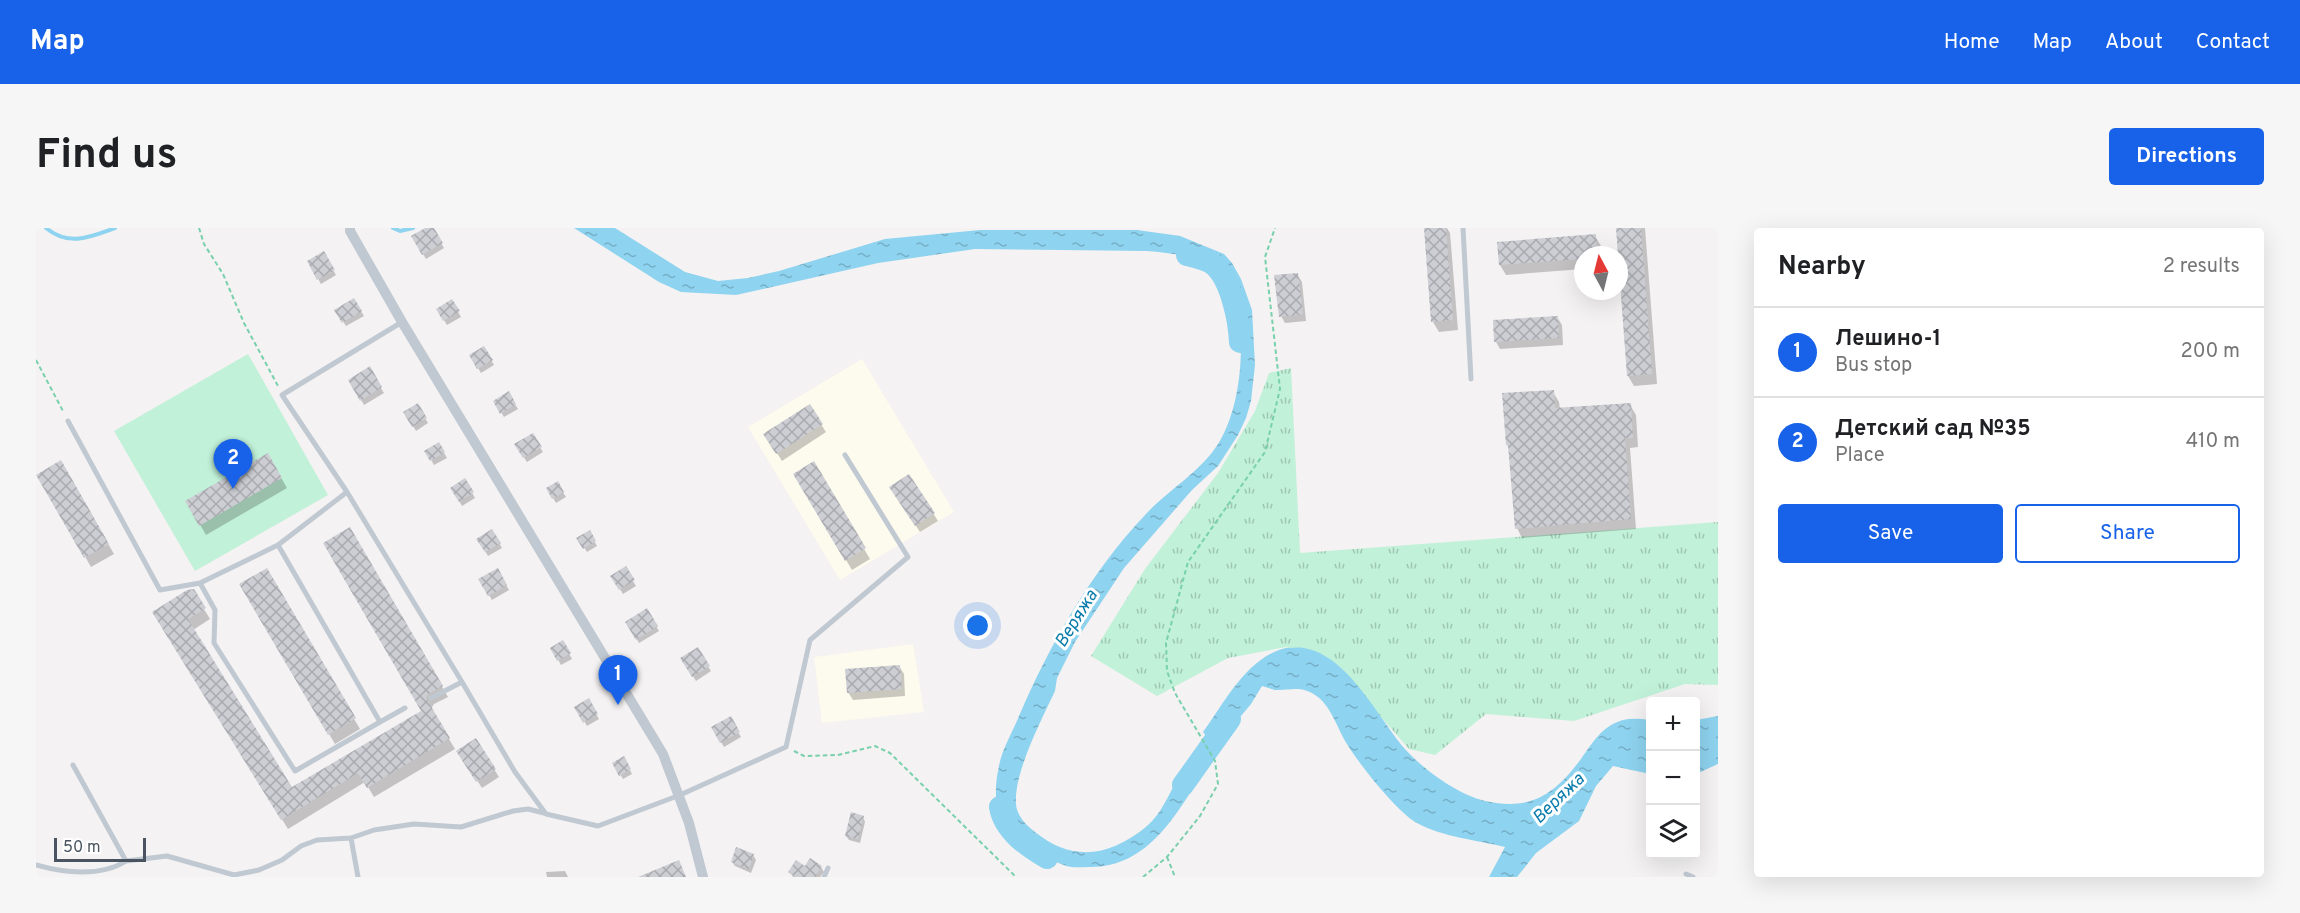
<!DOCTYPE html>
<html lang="en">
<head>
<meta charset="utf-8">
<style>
	body { margin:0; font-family:Overpass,sans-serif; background:#f6f6f6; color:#202124 }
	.controls { position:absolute; right:18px; bottom:18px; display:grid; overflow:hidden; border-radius:6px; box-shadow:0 6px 24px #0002 }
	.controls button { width:54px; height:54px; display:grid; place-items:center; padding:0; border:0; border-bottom:2px solid #e0e0e0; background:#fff; color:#202124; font:30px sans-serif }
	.compass { position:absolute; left:1538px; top:18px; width:54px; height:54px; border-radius:50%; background:#fff; box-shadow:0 6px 24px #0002; rotate:353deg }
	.scale { position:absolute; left:18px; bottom:15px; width:92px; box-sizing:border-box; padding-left:6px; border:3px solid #495460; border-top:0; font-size:16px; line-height:21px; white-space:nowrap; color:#495460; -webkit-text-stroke:4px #fff; paint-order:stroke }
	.you { position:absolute; left:942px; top:398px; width:21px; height:21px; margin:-15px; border:4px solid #fff; border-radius:50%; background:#1a73e8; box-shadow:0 0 0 9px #1a73e833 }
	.badge { display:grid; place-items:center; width:39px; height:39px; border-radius:50%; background:#1762e9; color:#fff; font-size:20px; font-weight:700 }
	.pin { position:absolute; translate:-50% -50px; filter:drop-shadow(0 2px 3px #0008) }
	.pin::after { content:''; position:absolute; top:32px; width:21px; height:18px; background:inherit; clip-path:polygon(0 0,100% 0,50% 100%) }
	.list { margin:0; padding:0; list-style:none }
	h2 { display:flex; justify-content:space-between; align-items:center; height:78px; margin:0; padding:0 24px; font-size:26px }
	h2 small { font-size:20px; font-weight:400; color:#757577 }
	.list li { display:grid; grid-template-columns:39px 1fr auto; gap:18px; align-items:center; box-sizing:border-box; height:90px; padding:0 24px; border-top:2px solid #e0e0e0 }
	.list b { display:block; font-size:22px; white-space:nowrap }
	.list p { margin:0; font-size:20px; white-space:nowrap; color:#757577 }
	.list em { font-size:20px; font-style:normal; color:#757577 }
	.actions { display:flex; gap:12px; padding:18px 24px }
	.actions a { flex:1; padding:14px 0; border:2px solid #1762e9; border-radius:6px; text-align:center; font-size:21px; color:#1762e9 }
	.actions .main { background:#1762e9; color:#fff }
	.icon { flex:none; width:33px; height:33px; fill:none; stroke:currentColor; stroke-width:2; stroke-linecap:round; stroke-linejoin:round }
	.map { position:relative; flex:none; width:1682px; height:649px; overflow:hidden; border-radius:6px }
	header { display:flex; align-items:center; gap:36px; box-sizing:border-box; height:84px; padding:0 30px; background:#1762e9; color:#fff }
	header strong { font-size:28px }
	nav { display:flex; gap:33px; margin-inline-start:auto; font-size:21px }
	.intro { display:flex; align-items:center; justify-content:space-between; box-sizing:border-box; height:144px; padding:0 36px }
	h1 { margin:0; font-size:42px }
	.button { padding:15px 27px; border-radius:6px; background:#1762e9; color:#fff; font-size:21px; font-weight:700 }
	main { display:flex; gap:36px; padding:0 36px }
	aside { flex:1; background:#fff; border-radius:6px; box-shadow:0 6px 24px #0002 }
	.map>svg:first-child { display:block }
</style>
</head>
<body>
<header>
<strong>Map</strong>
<nav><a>Home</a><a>Map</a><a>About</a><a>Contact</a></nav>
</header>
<div class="intro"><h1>Find us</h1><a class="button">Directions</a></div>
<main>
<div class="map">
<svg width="1682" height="649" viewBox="0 0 1682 649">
	<defs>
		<pattern id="grass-tufts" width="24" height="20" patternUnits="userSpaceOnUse" patternTransform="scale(1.5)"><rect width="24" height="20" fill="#c1f1d8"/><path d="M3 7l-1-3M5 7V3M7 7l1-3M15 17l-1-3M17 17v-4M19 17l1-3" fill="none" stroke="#9fc6b3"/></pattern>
		<pattern id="water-ripples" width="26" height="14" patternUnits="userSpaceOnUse" patternTransform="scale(1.5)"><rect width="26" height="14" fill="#8ed3ef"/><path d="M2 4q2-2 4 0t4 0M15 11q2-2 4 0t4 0" fill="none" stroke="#76aec5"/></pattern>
		<pattern id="building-cross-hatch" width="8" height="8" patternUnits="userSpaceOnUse" patternTransform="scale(1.5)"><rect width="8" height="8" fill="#ccced4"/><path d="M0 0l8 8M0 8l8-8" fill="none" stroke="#a8aaaf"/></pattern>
	</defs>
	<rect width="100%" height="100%" fill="#f4f2f2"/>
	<!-- commercial -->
	<path fill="#fdfaee" d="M826 131 918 284 804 352 712 199Z
		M877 416 888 484 786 495 778 429Z"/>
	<!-- grass -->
	<path fill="url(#grass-tufts)" d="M1255 140 1264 325 1682 294V457L1649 456 1538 493 1450 486 1399 527 1373 521 1299 437 1250 419 1192 430 1121 468 1055 428 1109 341 1182 245 1219 183 1233 145Z"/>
	<!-- green -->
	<path fill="#c1f1d8" d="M212 126 292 267 159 343 78 203Z"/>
	<!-- water -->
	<path fill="url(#water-ripples)" d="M538 0H579L649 44 682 53 712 50 743 43 849 11 944 2H1101L1144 8 1188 26 1196 35 1205 51 1216 82 1219 137 1215 173 1210 190 1202 207 1182 238 1156 262 1088 340 1039 414 1021 450 1019 463C1006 491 978 544 980 575 980 587 990 597 999 604 1037 635 1075 628 1111 598 1125 586 1132 568 1141 552 1146 543 1153 534 1159 526L1170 539C1142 584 1113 640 1053 639 1046 639 1037 640 1030 638 1013 632 973 608 965 591 958 574 959 556 963 538 966 521 977 503 983 488 1015 414 1055 344 1110 286 1134 260 1170 241 1186 209 1204 176 1210 117 1200 81 1196 67 1188 52 1181 40 1160 28 1136 25 1111 23L939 21 842 35 700 67 645 64 623 54Z
		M1250 420C1256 420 1263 419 1268 420 1313 428 1342 490 1369 521 1388 542 1421 566 1449 573 1495 583 1518 567 1545 531 1557 514 1566 498 1587 492 1596 490 1605 491 1614 492V546L1577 538 1560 558 1543 593 1500 625 1481 649H1453L1469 619C1441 612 1406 609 1381 595 1361 584 1323 536 1311 516 1301 500 1295 477 1279 467 1264 457 1253 463 1239 462 1235 461 1230 459 1226 458L1215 476 1179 519 1167 504C1189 474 1211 429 1250 420Z
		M1682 488V536L1660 546V492Z"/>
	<!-- shadow -->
	<path fill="#0003" d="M392 0H396L408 20 390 31 377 9Z
		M1389 0H1411L1414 5 1422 102 1403 104 1397 94Z
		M1581 0H1609L1621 156 1598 158 1592 148Z
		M1559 8 1565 18V27H1547V41L1470 47 1464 37Z
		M287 25 300 47 285 56 273 34Z
		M1261 46 1266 54 1270 93 1249 95 1245 88Z
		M318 72 328 88 310 98 300 82Z
		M416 73 425 89 411 97 402 82Z
		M1521 89 1526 97 1527 117 1464 121 1460 114 1459 93Z
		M448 120 458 137 445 145 435 128Z
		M333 141 348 165 328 177 314 152Z
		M1517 164 1523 174 1524 181 1594 177 1600 187 1602 219 1594 220 1600 301 1486 310 1481 300 1474 222 1471 217Z
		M472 165 482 181 468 189 459 174Z
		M381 177 392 195 380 203 369 185Z
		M773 178 790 204 746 233 734 214Z
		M496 207 507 224 491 234 480 217Z
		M403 216 411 230 398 237 390 223Z
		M232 227 251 260 170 307 151 274Z
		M25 234 78 326 55 339 3 247Z
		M778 236 834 331 816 342 759 246Z
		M429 252 439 270 426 278 416 260Z
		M521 255 530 269 520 275 512 261Z
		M860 267 897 285 902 293 884 304Z
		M314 301 412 469 398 476 395 481 419 521 338 569 329 554 252 601 124 394 157 363 174 391 157 402 256 561 387 483Z
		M456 303 466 320 452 328 442 311Z
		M553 304 561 318 551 324 543 311Z
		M589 340 600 358 587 366 576 348Z
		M230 342 324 501 299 516 205 357Z
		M461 342 473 362 456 372 444 352Z
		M610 382 623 403 603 415 591 394Z
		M527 414 536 431 525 437 516 421Z
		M661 421 675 443 660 453 646 430Z
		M863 438 868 446 869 468 817 472 812 464Z
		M552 472 563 491 551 498 540 479Z
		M694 490 705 509 688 519 677 500Z
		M440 512 463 549 446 560 427 531Z
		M588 530 596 546 587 551 578 536Z
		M827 589 829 594 824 615 813 612 810 608Z
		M717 627 720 632 715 645 699 638 696 634Z
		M785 639 788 644 784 649H757L754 644 770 640Z
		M529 643 532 649H511L510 644Z"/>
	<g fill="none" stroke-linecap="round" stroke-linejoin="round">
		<!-- stream -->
		<path stroke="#8ed3ef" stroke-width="4" d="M10 0C33 19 54 9 79 0
			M357 0 364 3 377 0"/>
		<!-- river -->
		<path stroke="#8ed3ef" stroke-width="22" d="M1151 27C1159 29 1172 32 1178 37 1195 52 1203 92 1204 114
			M1147 557 1194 491
			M964 579C968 603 992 619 1011 630"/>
	</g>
	<!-- building -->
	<path fill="url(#building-cross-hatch)" d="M389 0H398L407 15 386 27 375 8Z
		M1388 0H1410L1417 92 1395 94Z
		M1580 0H1605L1616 146 1591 148Z
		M1560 6 1561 27H1547V31L1463 37 1461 14Z
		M288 23 299 42 281 52 271 33Z
		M1262 45 1267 86 1243 89 1238 47Z
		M318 70 326 83 306 95 298 82Z
		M416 71 424 83 407 93 400 81Z
		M1522 88 1523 110 1458 114 1457 92Z
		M448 118 457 132 441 141 433 127Z
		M334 138 346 159 324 173 312 152Z
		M1518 162 1519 180 1595 175 1597 210H1589L1595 291 1479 301 1472 217H1470L1466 165Z
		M473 163 480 176 464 186 457 173Z
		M382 175 391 190 376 199 367 184Z
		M774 176 787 196 740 226 727 206Z
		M497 205 506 219 487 230 478 216Z
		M403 214 409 224 394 233 388 223Z
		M232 225 246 250 163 298 149 273Z
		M25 232 73 316 48 330 0 247Z
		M778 233 830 320 809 333 757 246Z
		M873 246 899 285 879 298 853 259Z
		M429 250 438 264 423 274 414 260Z
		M522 253 528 264 516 271 510 260Z
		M314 299 407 458 392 466 390 470 414 510 331 560 322 545 245 592 116 384 151 362 158 361 170 380 152 391 256 559 385 483 287 315Z
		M456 301 465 315 449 324 440 311Z
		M554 302 560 313 547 321 540 310Z
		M590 338 599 352 583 362 574 348Z
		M231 340 320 490 292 507 203 356Z
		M462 340 471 357 452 368 442 351Z
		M611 380 622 398 600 412 589 394Z
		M527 412 535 425 521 433 514 420Z
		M662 419 674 438 656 449 644 430Z
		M864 437 866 461 811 465 809 441Z
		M553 470 562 486 547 495 538 479Z
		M695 488 704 504 684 515 675 499Z
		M440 510 460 541 440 554 420 523Z
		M588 528 595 541 583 548 576 535Z
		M815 584 828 588 822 611 809 608Z
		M700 619 718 626 713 641 695 634Z
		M774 630 786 638 779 649H760L752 644 760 632 769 638Z
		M643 632 650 649H602Z"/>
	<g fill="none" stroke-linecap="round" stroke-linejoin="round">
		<!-- path -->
		<path stroke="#78d0ac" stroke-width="2" stroke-dasharray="4.5 3" stroke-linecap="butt" d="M163 0 168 16 187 46 208 95 242 158
			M0 132 28 185
			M758 523 768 528 802 527 839 518 854 525 980 649
			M1131 629 1139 649
			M1107 649 1131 629 1164 588 1182 556 1179 533 1139 465 1131 443 1130 415 1152 334 1229 224 1244 161 1229 29 1239 0"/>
		<!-- service -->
		<path stroke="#c0c8d1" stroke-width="5" d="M1427 0 1435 151
			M32 193 124 362 164 355 242 317 311 264 246 167 366 94
			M311 264 426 454
			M164 355 179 382 178 415 259 543 344 494 242 317
			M395 470 426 454 479 544 510 586 562 598 644 567 750 519 774 412 872 329 809 227
			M344 494 369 480
			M37 537 90 633 131 628 198 647 223 642 246 632 265 618 281 612 315 610 338 602 378 596 425 599 477 583 492 581 508 585
			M315 610 322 649
			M0 637C28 645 65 649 90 633
			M1650 646 1657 649
			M788 649 792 640"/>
		<!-- minor -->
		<path stroke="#c0c8d1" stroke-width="10" d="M314 0V3L366 94 627 526 653 595 667 649"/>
	</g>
	<g text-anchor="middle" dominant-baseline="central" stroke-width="6" stroke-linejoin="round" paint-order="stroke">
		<!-- water labels -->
		<g font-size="18" font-style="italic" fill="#0a7cab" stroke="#fff">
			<text transform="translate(1041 391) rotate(-58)">Веряжа</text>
			<text transform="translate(1523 571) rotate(-44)">Веряжа</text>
		</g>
	</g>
</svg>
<div class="controls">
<button>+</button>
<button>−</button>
<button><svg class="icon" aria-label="layers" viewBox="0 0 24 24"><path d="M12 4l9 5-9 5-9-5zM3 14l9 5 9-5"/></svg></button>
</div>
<svg class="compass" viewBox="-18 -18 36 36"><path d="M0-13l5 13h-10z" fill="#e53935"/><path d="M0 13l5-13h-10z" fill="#757577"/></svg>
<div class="scale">50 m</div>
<div class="you"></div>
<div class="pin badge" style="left:582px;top:477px">1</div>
<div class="pin badge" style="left:197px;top:261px">2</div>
</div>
<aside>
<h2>Nearby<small>2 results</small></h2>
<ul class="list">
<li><span class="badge">1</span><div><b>Лешино-1</b><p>Bus stop</p></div><em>200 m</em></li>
<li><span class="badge">2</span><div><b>Детский сад №35</b><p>Place</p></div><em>410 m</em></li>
</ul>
<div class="actions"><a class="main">Save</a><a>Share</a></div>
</aside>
</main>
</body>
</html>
